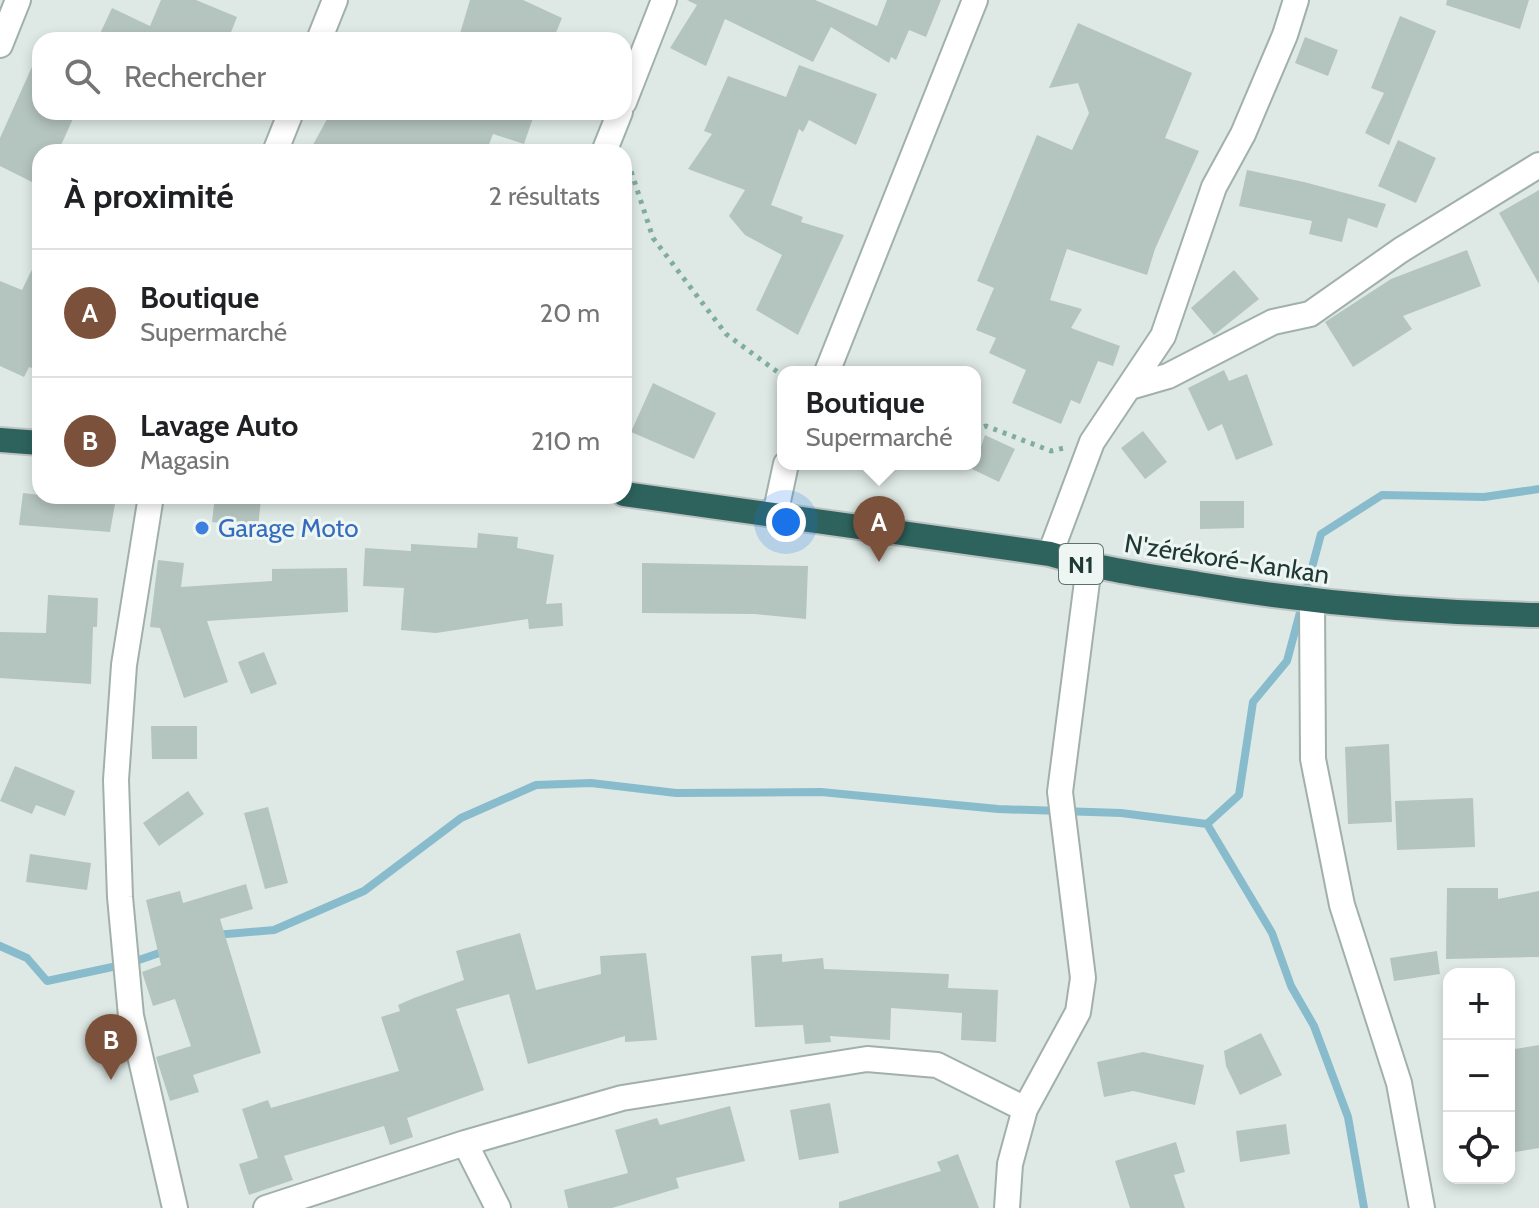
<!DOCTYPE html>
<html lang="fr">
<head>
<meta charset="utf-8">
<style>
	body { margin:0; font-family:Cabin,sans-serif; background:#f2f2f2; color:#202124 }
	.controls { position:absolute; right:24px; bottom:24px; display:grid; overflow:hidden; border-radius:16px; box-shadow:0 4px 12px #0003 }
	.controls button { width:72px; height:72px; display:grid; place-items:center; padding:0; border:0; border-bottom:2px solid #e0e0e0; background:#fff; color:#202124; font:40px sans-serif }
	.you { position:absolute; left:786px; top:522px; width:28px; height:28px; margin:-20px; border:6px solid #fff; border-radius:50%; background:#1a73e8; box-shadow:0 0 0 12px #1a73e833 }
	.badge { display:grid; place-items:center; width:52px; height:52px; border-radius:50%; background:#7c513c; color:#fff; font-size:26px; font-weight:700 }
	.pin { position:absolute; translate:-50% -66px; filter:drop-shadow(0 2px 4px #0008) }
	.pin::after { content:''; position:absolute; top:42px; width:28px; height:24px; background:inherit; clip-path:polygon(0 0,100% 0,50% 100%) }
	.popup { position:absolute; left:777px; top:366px; width:204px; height:104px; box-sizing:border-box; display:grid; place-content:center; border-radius:16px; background:#fff; filter:drop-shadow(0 2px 6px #0005); font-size:26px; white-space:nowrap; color:#757577 }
	.popup b { font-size:30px; color:#202124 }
	.popup::after { content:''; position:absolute; left:50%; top:100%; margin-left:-16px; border:16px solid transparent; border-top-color:#fff }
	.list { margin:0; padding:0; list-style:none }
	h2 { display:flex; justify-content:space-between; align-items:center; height:104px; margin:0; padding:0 32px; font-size:34px }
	h2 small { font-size:26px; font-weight:400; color:#757577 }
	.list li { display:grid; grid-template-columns:52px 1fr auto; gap:24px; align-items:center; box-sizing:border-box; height:128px; padding:0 32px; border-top:2px solid #e0e0e0 }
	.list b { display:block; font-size:30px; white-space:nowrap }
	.list p { margin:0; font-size:26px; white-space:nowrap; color:#757577 }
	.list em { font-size:26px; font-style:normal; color:#757577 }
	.icon { flex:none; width:44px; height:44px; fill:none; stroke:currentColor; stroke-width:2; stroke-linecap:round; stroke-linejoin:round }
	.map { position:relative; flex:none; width:1539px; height:1208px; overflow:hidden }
	.search { position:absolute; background:#fff; box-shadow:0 4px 12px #0003; left:32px; top:32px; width:600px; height:88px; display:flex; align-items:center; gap:20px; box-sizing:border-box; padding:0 28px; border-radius:24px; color:#757577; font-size:30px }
	.panel { position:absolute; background:#fff; box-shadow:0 4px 12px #0003; left:32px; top:144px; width:600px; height:360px; border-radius:24px }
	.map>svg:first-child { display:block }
</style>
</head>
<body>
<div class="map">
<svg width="1539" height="1208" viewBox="0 0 1539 1208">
	<rect width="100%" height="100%" fill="#dee9e5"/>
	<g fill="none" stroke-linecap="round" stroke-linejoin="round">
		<!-- stream -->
		<path stroke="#88bccd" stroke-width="8" d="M1207 824 1272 933 1291 986 1314 1026 1348 1117 1364 1208
			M215 935 274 930 364 891 461 818 536 785 591 783 676 793 821 792 998 809 1121 813 1207 824 1239 795 1253 702 1287 661 1321 534 1382 495 1484 497 1539 489
			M0 946 27 958 47 981 117 966
			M136 961 168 950"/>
	</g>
	<!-- building -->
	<path fill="#b4c4bf" d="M161 0H196L237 17 228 40H97L112 8 150 26Z
		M470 0H523L562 18 553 40H458Z
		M687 0H815L877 26 887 0H941L926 37 909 30 896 60 891 57 889 63 831 27 813 62 725 19 706 66 670 48 697 5Z
		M1447 0H1529L1520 29 1446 5Z
		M1400 16 1436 31 1389 145 1365 133 1384 93 1371 88Z
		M1078 23 1192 73 1165 138 1199 151 1155 249 1147 275 1067 249 1050 300 1082 309 1071 328 1120 346 1113 366 1098 361 1080 404 1071 400 1061 424 1012 403 1026 370 989 353 996 338 976 330 994 288 977 281 1037 135 1072 150 1089 113 1078 83 1049 88Z
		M1305 37 1338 50 1328 76 1295 63Z
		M40 49V112H76L58 152H40V186L0 166V138Z
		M799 65 877 94 856 145 809 120 803 132 799 129 771 205 803 217 801 222 844 235 798 335 756 310 782 255 745 235 729 216 745 190 688 169 712 134 704 131 728 76 786 97Z
		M331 112H535L524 144 493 134 486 152H309Z
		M1398 140 1436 158 1416 203 1378 186Z
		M1247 170 1304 182 1386 204 1377 228 1348 218 1342 242 1309 234 1312 221 1239 206Z
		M1539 190V284L1499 213Z
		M1467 250 1481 286 1403 316 1412 329 1353 367 1325 322 1391 279Z
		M40 253V371L29 367 24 377 0 366V281L22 290Z
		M1234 270 1259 299 1214 335 1191 308Z
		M1224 370 1229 381 1247 374 1273 445 1236 460 1222 424 1208 431 1188 388Z
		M653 383 716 413 694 459 631 432Z
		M1143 431 1167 462 1145 479 1121 448Z
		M985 435 1015 449 999 482 970 468 975 464Z
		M23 493 115 504 110 532 19 525Z
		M215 496 261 499 258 527 212 522Z
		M1200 501H1244V528L1200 529Z
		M478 533 518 537 517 548 554 555 546 604 562 603 563 626 529 629 528 619 436 633 401 630 404 588 363 586 365 548 411 551V544L477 548Z
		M158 560 184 563 181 587 272 581V569L347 568 348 612 207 621 228 682 184 698 160 628 150 627Z
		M642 563 808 566 806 619 755 614 642 613Z
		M48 595 98 598 97 627H93L91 684 0 678V632L46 633Z
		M264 652 277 684 251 694 238 662Z
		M151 726H197V759H152Z
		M1389 744 1392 822 1348 824 1345 747Z
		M15 766 75 791 65 816 36 805 32 814 0 801Z
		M188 791 204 814 159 846 143 823Z
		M1473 798 1475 847 1397 850 1395 801Z
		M268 807 288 883 265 889 244 813Z
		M30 854 91 863 87 890 26 882Z
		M246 884 253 909 220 919 261 1053 193 1075 199 1092 170 1101 156 1057 191 1046 175 999 153 1006 142 972 161 965 146 900 180 891 183 903Z
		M1447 888H1498V899L1539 891V957L1446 959Z
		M520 933 536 990 601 974 600 956 646 953 657 1040 625 1042V1036L528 1064 509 994 456 1009 484 1090 407 1118 413 1137 390 1145 384 1126 284 1156 293 1180 249 1195 239 1164 258 1158 242 1109 268 1100 271 1108 399 1071 381 1017 400 1011 398 1005 414 998 464 980 456 951Z
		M1437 951 1440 974 1394 981 1390 958Z
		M782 954V962L823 958 824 969 949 974 948 988 998 990 996 1042 961 1040 962 1013 891 1008 890 1040 830 1036 831 1042 805 1044 803 1025 755 1027 751 956Z
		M1261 1033 1282 1075 1240 1095 1226 1066 1224 1051Z
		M1539 1045V1148L1509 1153V1050Z
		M1143 1052 1204 1065 1195 1105 1133 1091 1104 1097 1097 1062Z
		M830 1103 839 1153 799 1160 790 1110Z
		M730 1106 745 1161 676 1178 679 1188 612 1208H568L564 1190 628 1173 615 1130 657 1118 660 1125Z
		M1286 1124 1290 1154 1240 1162 1236 1131Z
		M1176 1142 1185 1172 1174 1175 1185 1208H1130L1115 1161Z
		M958 1154 979 1208H839V1202L941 1171 937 1162Z"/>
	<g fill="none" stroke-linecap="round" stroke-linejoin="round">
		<!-- minor casing -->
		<g stroke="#a1b0ac" stroke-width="28">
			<path id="minor" d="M319 40 335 0
				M0 45 18 0
				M624 102 664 0
				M275 152 291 112
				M604 152 620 112
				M827 372 975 0
				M1130 387 1168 376 1273 322 1310 314 1401 250 1539 165
				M151 496 124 665 116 780 120 897 131 1016 175 1208
				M775 515 786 464
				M1050 554 1092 442 1163 336 1214 187 1243 134 1285 35 1296 0
				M1312 603 1313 759 1342 905 1399 1083 1422 1208
				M465 1143 498 1208
				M266 1208 465 1143 622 1098 867 1059 937 1065 1025 1109
				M1007 1208 1010 1164 1025 1109 1078 1012 1083 978 1060 792 1089 566"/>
		</g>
		<!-- highway casing -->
		<g stroke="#bcc3c2" stroke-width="28">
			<path id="highway" d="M0 440 40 443
				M624 494 1050 554C1099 569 1149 576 1199 584 1313 603 1424 613 1539 615"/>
		</g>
		<!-- path -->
		<path stroke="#80aca2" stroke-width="5" stroke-dasharray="4 6" stroke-linecap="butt" d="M628 162 653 238 726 334 783 376
			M975 431 986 426 1051 451 1064 448"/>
		<!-- minor -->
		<use href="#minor" stroke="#fff" stroke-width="24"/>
		<!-- highway -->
		<use href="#highway" stroke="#2e635d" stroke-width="24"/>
	</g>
	<!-- markers -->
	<circle fill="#3f7fe0" stroke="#eef6f3" stroke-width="3" cx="202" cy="528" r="8"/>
	<g text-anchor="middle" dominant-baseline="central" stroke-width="6" stroke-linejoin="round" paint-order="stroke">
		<!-- shield labels -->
		<rect fill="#eef6f3" stroke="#5e716d" stroke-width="2" x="1059" y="544" width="44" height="40" rx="6"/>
		<g font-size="24" font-weight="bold" fill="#203834">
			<text x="1081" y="564">N1</text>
		</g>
		<!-- shop labels -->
		<g font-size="26" fill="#366cbe" stroke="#eef6f3" text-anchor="start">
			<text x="218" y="528">Garage Moto</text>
		</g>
		<!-- street labels -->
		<g font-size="26" fill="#203834" stroke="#eef6f3">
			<text transform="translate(1227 559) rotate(9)">N'zérékoré-Kankan</text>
		</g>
	</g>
</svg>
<div class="controls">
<button>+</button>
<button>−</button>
<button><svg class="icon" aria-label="locate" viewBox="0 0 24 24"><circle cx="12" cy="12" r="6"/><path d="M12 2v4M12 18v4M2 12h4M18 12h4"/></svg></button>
</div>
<div class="you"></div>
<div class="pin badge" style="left:879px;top:562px">A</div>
<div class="popup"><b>Boutique</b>Supermarché</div>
<div class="pin badge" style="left:111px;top:1080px">B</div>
<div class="search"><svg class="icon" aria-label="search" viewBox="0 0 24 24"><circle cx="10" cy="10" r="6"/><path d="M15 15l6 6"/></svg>Rechercher</div>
<section class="panel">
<h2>À proximité<small>2 résultats</small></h2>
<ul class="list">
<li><span class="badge">A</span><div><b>Boutique</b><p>Supermarché</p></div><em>20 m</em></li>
<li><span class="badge">B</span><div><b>Lavage Auto</b><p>Magasin</p></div><em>210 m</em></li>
</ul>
</section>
</div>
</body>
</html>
